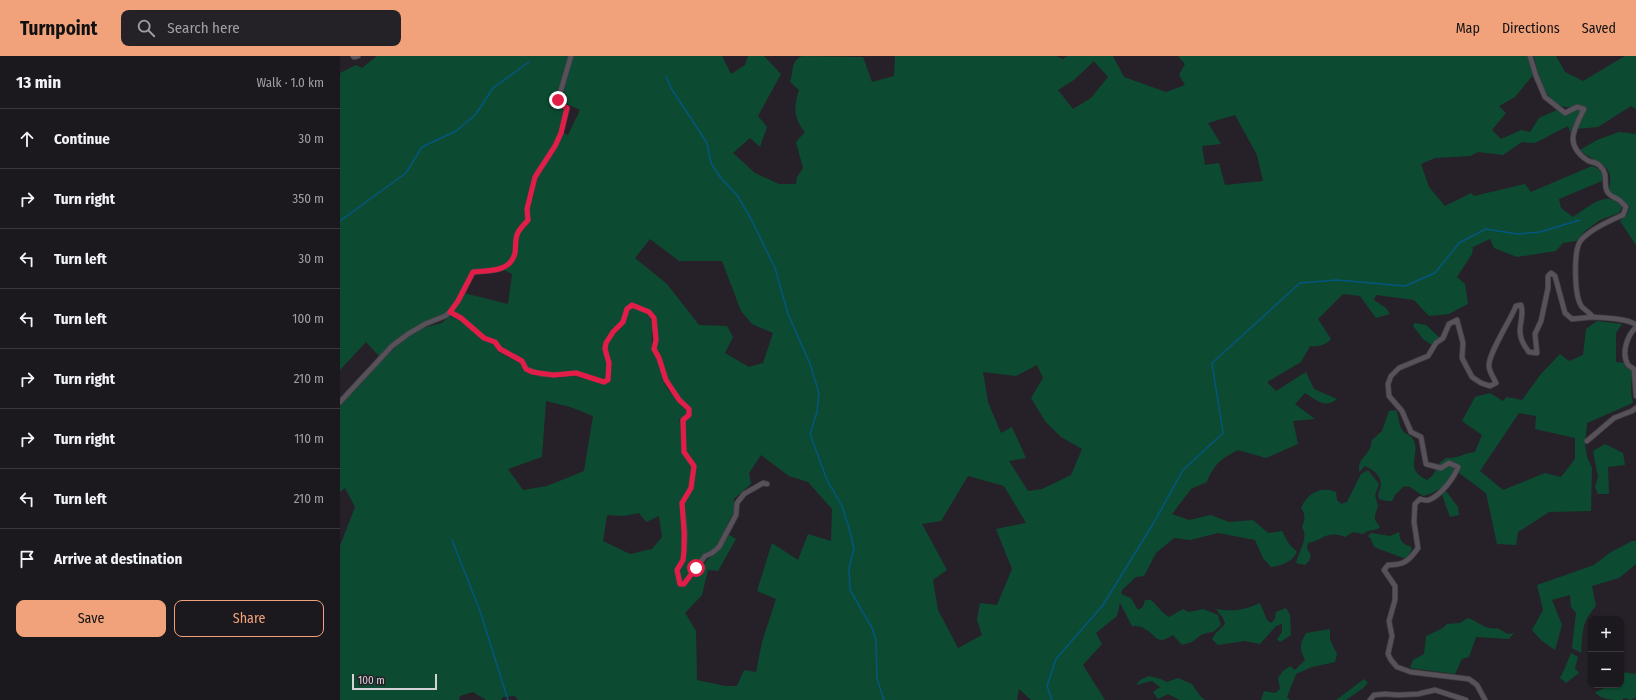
<!DOCTYPE html>
<html lang="en">
<head>
<meta charset="utf-8">
<style>
	body { margin:0; font-family:"Fira Sans Condensed",sans-serif; background:#252227; color:#f1f3f6 }
	.controls { position:absolute; right:12px; bottom:12px; display:grid; overflow:hidden; border-radius:8px; box-shadow:0 1px 3px #0004 }
	.controls button { width:36px; height:36px; display:grid; place-items:center; padding:0; border:0; border-bottom:1px solid #3a383c; background:#1c191e; color:#f1f3f6; font:20px sans-serif }
	.scale { position:absolute; left:12px; bottom:10px; width:85px; box-sizing:border-box; padding-left:4px; border:2px solid #d6d3d8; border-top:0; font-size:11px; line-height:14px; white-space:nowrap; color:#d6d3d8; -webkit-text-stroke:3px #262128; paint-order:stroke }
	.stop { position:absolute; width:12px; height:12px; margin:-9px; border:3px solid #e11d48; border-radius:50%; background:#fff }
	.stop.end { background:#e11d48; border-color:#fff; box-shadow:0 1px 4px #0008 }
	.list { margin:0; padding:0; list-style:none }
	h2 { display:flex; justify-content:space-between; align-items:center; height:52px; margin:0; padding:0 16px; font-size:17px }
	h2 small { font-size:13px; font-weight:400; color:#a0a0a4 }
	.list li { display:grid; grid-template-columns:26px 1fr auto; gap:12px; align-items:center; box-sizing:border-box; height:60px; padding:0 16px; border-top:1px solid #3a383c }
	.list b { display:block; font-size:15px; white-space:nowrap }
	.list em { font-size:13px; font-style:normal; color:#a0a0a4 }
	.actions { display:flex; gap:8px; padding:12px 16px }
	.actions a { flex:1; padding:9px 0; border:1px solid #f1a27b; border-radius:8px; text-align:center; font-size:14px; color:#f1a27b }
	.actions .main { background:#f1a27b; color:#111 }
	.icon { flex:none; width:22px; height:22px; fill:none; stroke:currentColor; stroke-width:2; stroke-linecap:round; stroke-linejoin:round }
	.map { position:relative; flex:none; width:1296px; height:644px; overflow:hidden }
	header { display:flex; align-items:center; gap:24px; box-sizing:border-box; height:56px; padding:0 20px; background:#f1a27b; color:#111 }
	header strong { font-size:19px }
	nav { display:flex; gap:22px; margin-inline-start:auto; font-size:14px }
	.search { width:280px; height:36px; background:#252227; display:flex; align-items:center; gap:10px; box-sizing:border-box; padding:0 14px; border-radius:8px; color:#a0a0a4; font-size:15px }
	main { display:flex }
	aside { flex:1; background:#1c191e }
	.map>svg:first-child { display:block }
</style>
</head>
<body>
<header>
<strong>Turnpoint</strong>
<div class="search"><svg class="icon" aria-label="search" viewBox="0 0 24 24"><circle cx="10" cy="10" r="6"/><path d="M15 15l6 6"/></svg>Search here</div>
<nav><a>Map</a><a>Directions</a><a>Saved</a></nav>
</header>
<main>
<aside>
<h2>13 min<small>Walk · 1.0 km</small></h2>
<ul class="list">
<li><svg class="icon" aria-label="ahead" viewBox="0 0 24 24"><path d="M12 20V5M6 11l6-6 6 6"/></svg><div><b>Continue</b></div><em>30 m</em></li>
<li><svg class="icon" aria-label="right" viewBox="0 0 24 24"><path d="M7 20v-9h11M14 6l5 5-5 5"/></svg><div><b>Turn right</b></div><em>350 m</em></li>
<li><svg class="icon" aria-label="left" viewBox="0 0 24 24"><path d="M17 20v-9H6M10 6l-5 5 5 5"/></svg><div><b>Turn left</b></div><em>30 m</em></li>
<li><svg class="icon" aria-label="left" viewBox="0 0 24 24"><path d="M17 20v-9H6M10 6l-5 5 5 5"/></svg><div><b>Turn left</b></div><em>100 m</em></li>
<li><svg class="icon" aria-label="right" viewBox="0 0 24 24"><path d="M7 20v-9h11M14 6l5 5-5 5"/></svg><div><b>Turn right</b></div><em>210 m</em></li>
<li><svg class="icon" aria-label="right" viewBox="0 0 24 24"><path d="M7 20v-9h11M14 6l5 5-5 5"/></svg><div><b>Turn right</b></div><em>110 m</em></li>
<li><svg class="icon" aria-label="left" viewBox="0 0 24 24"><path d="M17 20v-9H6M10 6l-5 5 5 5"/></svg><div><b>Turn left</b></div><em>210 m</em></li>
<li><svg class="icon" aria-label="arrive" viewBox="0 0 24 24"><path d="M6 21V4h12l-3 4 3 4H6"/></svg><div><b>Arrive at destination</b></div></li>
</ul>
<div class="actions"><a class="main">Save</a><a>Share</a></div>
</aside>
<div class="map">
<svg width="1296" height="644" viewBox="0 0 1296 644">
	<rect width="100%" height="100%" fill="#262128"/>
	<!-- green -->
	<path fill="#0c4b32" fill-rule="evenodd" d="M37 0H229L214 48 225 52 219 77 205 102 192 121 184 153 186 164 175 177 173 197 170 203 166 208 160 211 132 215C125 226 115 250 107 257 100 263 91 263 84 266 67 274 52 287 39 300L26 286 0 314V17L16 9 22 12Z
		M233 0H382L391 18 405 9 408 0H424L441 18 418 60 427 71 420 91 410 82 393 97 415 117 439 128H456L457 121 463 112 456 86 465 76C453 62 454 50 459 34L450 26C454 16 450 5 462 0L523 1 532 26 554 20 555 0H716L723 3 727 0H773L784 21 826 36 845 29 839 19 845 8 838 0H1187L1193 19 1175 41 1159 50 1166 57 1152 74 1161 83 1181 74 1190 76 1199 62 1217 54 1225 59 1237 53 1241 54 1232 72 1231 78 1228 70 1195 87 1182 86 1163 99 1138 96 1130 100 1095 102 1081 108 1089 131 1105 150 1131 137 1134 140 1185 128 1191 136 1252 110C1259 112 1264 117 1262 125L1219 143 1221 152 1233 161C1249 151 1266 132 1282 151L1279 157 1260 164 1245 175 1236 185 1223 187 1216 195 1177 201 1154 192 1150 183 1133 191 1132 198 1117 221 1125 228 1128 248 1109 258 1089 260 1074 244 1036 239 1034 244 1046 252 1050 258 1036 262 1020 240 1003 238 978 263 991 283C986 289 978 291 970 290L961 306 927 326 936 335 966 316 974 333 997 343C984 353 977 344 965 337L955 348 975 363 953 365 958 388 926 402 898 394C882 402 874 408 867 426L851 433 832 458 849 464 871 459 889 466 913 464 928 477 942 475 949 488 957 496C952 506 941 510 931 511L923 502 915 484 878 477 850 484 834 482 816 497 804 520 796 521 782 534 781 538 791 542 798 554 803 551 805 544H811C818 550 822 557 829 561L843 553 849 556 863 553 878 559 881 569 873 576 866 577 861 579 852 586 842 589 833 579C815 590 818 580 805 573 801 570 797 570 792 570L780 547 777 560 756 577 762 588 743 609 765 644H691L679 633 677 644H178L175 640 163 641 161 644H146L133 636 120 640 119 644H0V490L15 451 5 432 0 436V350L45 301 61 286 83 272 102 267 109 260 119 264 139 279 155 288 158 296 180 307 183 314 201 320 215 322 235 320 266 328 271 324V305L267 290 270 284 282 271 285 265 286 259 292 252C320 259 310 271 312 293 313 297 316 301 318 304 321 311 321 319 323 325 327 335 338 345 346 351V358L339 364 342 374V396L352 411 349 431 341 448 343 470 342 505 335 515 339 530H346L368 503 374 499 381 492 388 478 396 483 378 515 368 514 362 539 345 557 356 575 357 624 385 630H397L404 614 416 616 422 586 436 543 417 535 432 487 458 504 468 478 491 485 492 453 468 426 449 420 421 399 409 417 411 428 394 443V455L377 491 344 526 341 527 338 515 345 504 343 447 353 432 356 409 346 394 345 364 350 351 340 341 327 323 325 313 316 292 315 260 309 253 291 247 285 252 282 266 264 288 267 309 266 322 264 324 235 315 214 317 201 316 186 311 182 303 160 291 113 256 124 237 168 248 172 218 164 214 171 209 178 178 186 171 189 164V152L194 139 196 122 202 115 223 77 228 79 240 54 221 45ZM754 5 768 21 751 42 733 53 718 34 734 24ZM895 59 917 99 923 125 885 129 879 107 865 109 862 90 881 88 868 67ZM310 183 339 205H382L401 255 412 268 433 277 423 307 409 311 385 297 393 281 387 270 359 269 327 228 295 202ZM697 309 703 322 691 342 705 365 721 381 742 393 731 419 702 433 688 435 669 405 686 402 672 371 661 377 648 346 643 316 676 320ZM206 345 230 351 253 360 244 415 207 430 183 434 168 413 202 401ZM628 420 664 430 686 467 656 473 672 513 657 549 640 547 637 564 642 579 618 592 598 554 593 524 607 514 582 468 601 465ZM299 457 306 466 319 460 322 481 312 493 290 498 263 485 267 459 284 460Z
		M1194 0H1216L1225 16 1243 25 1285 0H1296V53L1291 50 1258 71 1236 73 1245 57V52C1239 51 1233 52 1226 51 1206 49 1197 17 1194 0Z
		M1279 76 1296 78V189L1280 165 1286 160 1290 151C1283 144 1275 141 1269 133 1276 106 1255 108 1240 94L1257 84Z
		M1257 265 1282 268 1276 277V306L1284 307 1285 311 1292 314 1291 336 1293 347 1247 367 1245 388 1247 401 1252 412 1251 455 1209 456 1178 476 1176 489 1157 488 1146 437 1119 417 1120 409 1110 405 1100 410 1097 409 1106 402C1117 403 1124 397 1135 396L1142 379 1122 365 1135 341 1150 337 1163 345 1167 341 1182 344 1201 318 1220 298 1229 305 1243 299 1246 273ZM1179 357 1196 360 1195 373 1235 382V403L1221 421 1205 417 1163 434 1140 415Z
		M1075 267 1086 269 1100 282 1092 289 1083 283 1073 270Z
		M1056 354C1059 360 1058 369 1063 375 1066 378 1070 379 1073 383 1082 400 1062 412 1087 424L1092 420 1097 413 1109 409 1115 413C1111 426 1097 437 1083 440L1070 431 1064 430 1055 439 1052 445H1047L1039 443 1038 438C1045 424 1038 416 1025 410L1019 416C1019 402 1023 404 1029 394 1031 392 1031 387 1032 384L1042 375 1049 355Z
		M1265 388 1283 397 1285 409 1268 411 1269 438H1258L1255 431 1258 421 1253 395Z
		M1028 414 1039 428 1035 439 1038 450 1035 459V464L1040 471 1038 473 1028 475 1023 478 1013 476 1005 481C986 474 984 484 968 487L967 493 971 499 969 505 965 509 956 507C959 494 969 483 962 471 965 463 966 459 961 452 968 437 980 430 996 436L997 444 1001 448 1007 446 1021 418Z
		M1106 435 1118 451 1119 459 1110 461 1102 439Z
		M1059 476C1060 484 1061 488 1070 490L1072 493 1069 499 1066 503 1034 491 1031 483 1028 480 1031 477 1050 480Z
		M1292 485H1296V508L1279 522 1252 530 1256 550C1241 567 1243 575 1241 597L1232 592 1236 557 1231 551 1230 539 1212 544 1222 569 1215 594 1202 585 1192 574 1203 554 1197 529 1254 509 1271 496Z
		M920 547 927 564 931 567 935 563 936 556 946 552 950 559 951 579 940 586 937 583 942 576V568L936 570 920 588 905 585 878 589 872 583 876 577 885 568 883 562 876 553C892 556 905 554 920 547Z
		M1128 562C1138 565 1146 575 1157 572L1168 578 1174 577 1169 583 1136 581 1129 601 1122 603 1115 618 1070 612 1073 604 1084 598 1086 580 1103 572 1107 568 1120 567Z
		M990 573V584L997 598 995 606 972 611 956 618 947 641 950 644H921L924 635 935 637 940 633 938 622 943 615 950 610 955 614 965 604C960 592 959 590 966 577Z
		M1231 597 1238 601 1235 612 1239 617 1226 627 1220 622 1224 614Z
		M1281 616 1296 618V641L1291 644 1284 642 1282 644C1272 644 1261 644 1255 636L1263 633 1265 629H1281Z
		M809 620 821 623 827 626 838 622 852 628 860 640 865 644H840L828 638 818 643 813 636 820 631 812 625 796 629 800 624Z
		M1024 623 1028 627 1022 633 1006 644H996Z"/>
	<g fill="none" stroke-linecap="round" stroke-linejoin="round">
		<!-- stream -->
		<path stroke="#05567e" stroke-width="1.5" d="M326 20 331 32 367 87 371 107 380 121 397 139 411 163 435 212 448 258 470 308 479 337 477 356 470 378 487 424 502 450 509 472 514 493 509 512 510 534 532 572 536 584 537 623 544 644
			M0 165 66 117 82 91 116 75 136 58 153 32 189 6
			M112 484 140 555 168 644
			M712 644 707 630 716 603 763 549 813 468 843 414 883 377 872 307 960 227 997 224 1065 230 1095 217 1119 187 1146 173 1177 178 1200 176 1240 164"/>
		<!-- minor casing -->
		<g stroke="#433f45" stroke-width="6">
			<path id="minor" d="M13 0 14 1 18 0
				M110 256 121 262 144 282 155 286 160 293 182 305 186 313 201 318 214 319 236 317 264 326 268 323 269 307 265 293 266 287 273 276 283 266 287 253 292 249 309 256 314 262 316 284 314 293 319 302 326 324 339 343 349 353V359L343 364 344 396 354 410 351 432 342 447 345 477 344 495 343 504 337 514 340 528H344L365 500 372 497 379 491 396 459 397 447 404 438 423 427 427 428
				M1253 261C1264 262 1288 262 1296 269
				M1296 271C1287 280 1281 297 1288 309L1294 313 1296 340
				M0 346 52 290 68 278 85 268 105 260 110 256 118 245 133 216C148 214 170 217 175 197 176 191 175 185 177 179 178 174 185 168 188 164L187 153 195 121 215 90 221 77 227 52 220 48 218 44 231 0
				M1247 385 1274 362 1292 355 1296 352
				M1030 644 1034 639 1045 638 1058 639 1078 638 1095 634 1126 644
				M1145 644 1137 629 1129 623 1071 616 1057 611 1051 604 1048 598 1052 580 1049 565 1055 544V530L1044 514 1048 509C1064 509 1069 505 1078 492L1074 466 1075 448 1080 443C1083 444 1086 445 1089 444 1101 439 1114 422 1118 411L1109 407 1101 412 1086 408 1081 381 1071 376 1062 355 1049 340 1048 328 1051 320 1059 312 1088 300 1096 287 1103 282 1109 268 1117 264 1123 287 1122 302 1132 321 1141 327 1150 330 1156 327C1154 322 1149 316 1149 310 1148 298 1170 265 1176 250L1181 249C1184 259 1180 265 1180 275 1180 283 1184 290 1189 296L1197 297 1195 278 1201 265 1208 232V220L1211 217 1215 220 1225 257 1232 263 1253 261C1250 257 1245 254 1242 251 1234 241 1233 194 1241 184 1250 174 1271 164 1283 159L1286 151C1284 149 1282 146 1279 144 1275 141 1270 141 1267 135 1263 127 1269 118 1260 110 1256 105 1251 107 1247 104 1224 88 1234 73 1244 53L1237 51 1225 57 1205 41 1196 20 1190 0"/>
		</g>
		<!-- minor -->
		<use href="#minor" stroke="#57515a" stroke-width="4.5"/>
	</g>
	<g fill="none" stroke-linecap="round" stroke-linejoin="round">
		<!-- route -->
		<path stroke="#e11d48" stroke-width="5" d="M218 44 220 48 227 52 221 77 215 90 195 121 187 153 188 164C185 168 178 174 177 179 175 185 176 191 175 197 170 217 148 214 133 216L118 245 110 256 121 262 144 282 155 286 160 293 182 305 186 313 192 316 214 319 236 317 264 326 268 324 269 307 265 293 266 287 273 276 283 266 287 253 292 249 309 256 314 262 316 284 314 293 319 302 326 324 339 344 349 353V359L343 364 344 396 354 410 351 432 342 447 344 477V495L343 504 337 514 340 528H344L356 512"/>
	</g>
</svg>
<div class="controls">
<button>+</button>
<button>−</button>
</div>
<div class="scale">100 m</div>
<div class="stop" style="left:356px;top:512px"></div>
<div class="stop end" style="left:218px;top:44px"></div>
</div>
</main>
</body>
</html>
